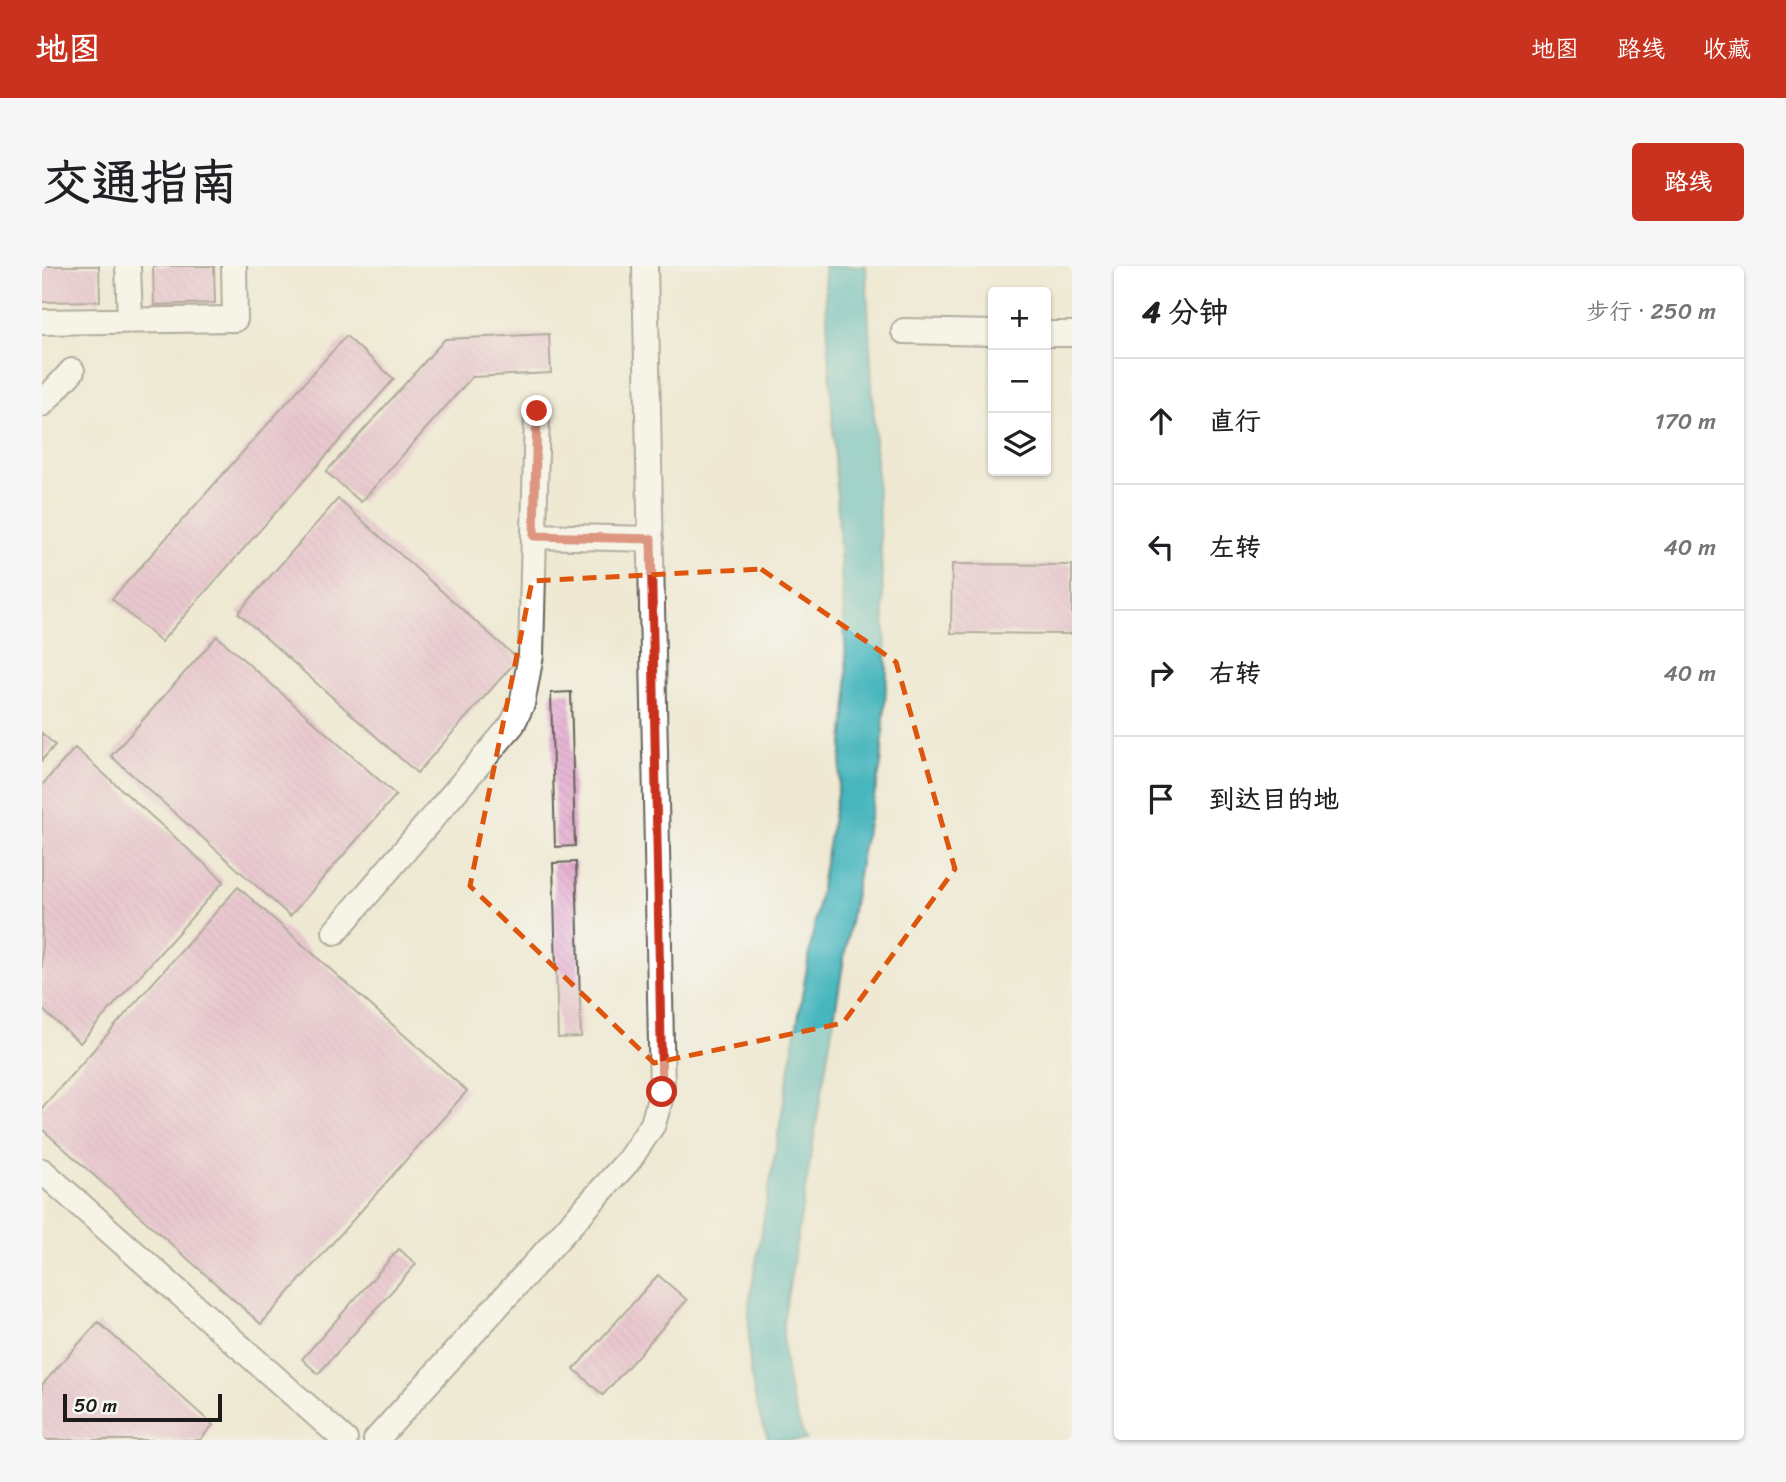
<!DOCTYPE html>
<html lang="zh">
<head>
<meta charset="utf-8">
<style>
	body { margin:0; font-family:Sriracha,"LXGW WenKai TC",sans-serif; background:#f6f6f6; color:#202124 }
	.controls { position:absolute; right:21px; top:21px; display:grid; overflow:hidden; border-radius:7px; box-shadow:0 2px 5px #0004 }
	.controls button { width:63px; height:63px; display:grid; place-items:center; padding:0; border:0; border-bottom:2px solid #e0e0e0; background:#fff; color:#202124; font:35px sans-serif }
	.scale { position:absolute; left:21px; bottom:18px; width:159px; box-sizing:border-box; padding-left:7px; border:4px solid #1c1c1c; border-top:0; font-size:19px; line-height:24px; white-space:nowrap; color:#1c1c1c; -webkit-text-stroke:5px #f6f6f2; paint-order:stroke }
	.stop { position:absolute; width:21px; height:21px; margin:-16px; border:5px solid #c8321e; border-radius:50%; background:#fff }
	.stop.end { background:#c8321e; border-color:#fff; box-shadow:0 2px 7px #0008 }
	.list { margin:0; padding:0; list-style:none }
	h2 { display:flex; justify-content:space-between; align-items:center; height:91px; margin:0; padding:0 28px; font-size:30px }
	h2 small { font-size:23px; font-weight:400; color:#757577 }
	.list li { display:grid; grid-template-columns:46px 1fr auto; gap:21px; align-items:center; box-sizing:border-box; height:126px; padding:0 28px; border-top:2px solid #e0e0e0 }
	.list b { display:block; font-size:26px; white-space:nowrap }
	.list em { font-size:23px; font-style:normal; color:#757577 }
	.icon { flex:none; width:38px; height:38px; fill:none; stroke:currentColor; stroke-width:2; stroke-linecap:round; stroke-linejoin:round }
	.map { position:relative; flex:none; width:1030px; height:1174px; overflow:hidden; border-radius:7px }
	header { display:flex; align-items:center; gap:42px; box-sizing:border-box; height:98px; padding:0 35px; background:#c8321e; color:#fff }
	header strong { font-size:33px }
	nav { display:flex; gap:38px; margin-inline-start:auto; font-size:24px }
	.intro { display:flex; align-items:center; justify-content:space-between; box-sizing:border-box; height:168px; padding:0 42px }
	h1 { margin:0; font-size:49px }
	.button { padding:18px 32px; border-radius:7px; background:#c8321e; color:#fff; font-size:24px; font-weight:700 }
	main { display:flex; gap:42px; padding:0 42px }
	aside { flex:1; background:#fff; border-radius:7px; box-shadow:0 2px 5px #0004 }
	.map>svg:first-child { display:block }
</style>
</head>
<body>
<header>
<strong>地图</strong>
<nav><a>地图</a><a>路线</a><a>收藏</a></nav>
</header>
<div class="intro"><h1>交通指南</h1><a class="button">路线</a></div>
<main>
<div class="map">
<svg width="1030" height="1174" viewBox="0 0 1030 1174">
	<defs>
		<pattern id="building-back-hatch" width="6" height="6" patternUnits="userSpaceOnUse" patternTransform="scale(1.75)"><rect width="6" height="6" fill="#e19fc9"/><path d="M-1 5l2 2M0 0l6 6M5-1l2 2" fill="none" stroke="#c088ac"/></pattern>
	</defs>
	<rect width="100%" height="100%" fill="#f6f6f2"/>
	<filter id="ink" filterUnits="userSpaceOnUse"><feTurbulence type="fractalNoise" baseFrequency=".0143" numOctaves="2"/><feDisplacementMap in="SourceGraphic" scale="14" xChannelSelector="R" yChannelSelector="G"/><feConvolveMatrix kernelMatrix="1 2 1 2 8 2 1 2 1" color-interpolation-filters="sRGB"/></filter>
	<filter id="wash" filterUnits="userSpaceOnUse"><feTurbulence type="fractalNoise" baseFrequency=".00686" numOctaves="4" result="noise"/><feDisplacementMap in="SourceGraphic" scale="28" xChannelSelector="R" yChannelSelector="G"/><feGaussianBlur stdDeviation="1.57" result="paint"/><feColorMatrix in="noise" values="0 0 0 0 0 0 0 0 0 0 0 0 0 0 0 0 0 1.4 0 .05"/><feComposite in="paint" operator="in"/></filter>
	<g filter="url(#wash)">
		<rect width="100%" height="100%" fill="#efe9d3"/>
		<!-- water -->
		<path fill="#46b6bd" stroke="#31696c" stroke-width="2" d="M782 0H824L845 405 839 499 820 585 741 1057C741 1097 747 1137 764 1174H727C706 1130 706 1085 707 1037L797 516 806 428Z"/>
		<g id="blocks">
			<!-- building -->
			<path fill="url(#building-back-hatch)" d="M0 0H57L58 35 0 36Z
				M111 0H172L173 37 112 39Z
				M507 68 509 107 430 111 319 236 284 206 403 73Z
				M304 70 352 113 119 376 70 333Z
				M296 233 476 393 375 507 196 347Z
				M910 298 1030 299V368L909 367Z
				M175 370 354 529 248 650 69 490Z
				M529 426 533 580 513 581 509 427Z
				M0 467 13 479 0 494Z
				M33 482 182 615 38 777 0 743V519Z
				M534 596 539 771 516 772 511 597Z
				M196 621 425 825 219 1058 0 863V842Z
				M357 983 374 998 276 1108 260 1093Z
				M616 1009 645 1034 561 1129 532 1103Z
				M56 1056 171 1159 158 1174H0V1119Z"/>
		</g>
	</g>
	<g filter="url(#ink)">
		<use href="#blocks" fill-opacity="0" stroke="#66645c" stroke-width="2"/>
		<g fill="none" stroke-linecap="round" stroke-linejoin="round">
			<!-- minor casing -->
			<g stroke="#66645c" stroke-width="28">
				<path id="minor" d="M86 0 88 54
					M0 56 193 53 192 0
					M862 65 951 67
					M1004 68H1030
					M0 138 30 105
					M492 270 609 273
					M293 666 470 459 480 438 489 389 495 145
					M0 905 303 1174
					M334 1174 587 894 611 858 620 826 603 0"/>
			</g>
			<!-- minor -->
			<use href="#minor" stroke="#fff" stroke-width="24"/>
		</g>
	</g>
	<g fill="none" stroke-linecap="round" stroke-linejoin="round" filter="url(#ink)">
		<!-- route -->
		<path stroke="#c8321e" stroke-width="9" d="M495 145 492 270 609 273 620 826"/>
	</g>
	<!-- marked area -->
	<path d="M0 0H1030V1174H0ZM719 303 854 396 913 603 801 757 612 797 428 620 490 315Z" fill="#efe9d3" fill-opacity=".55" fill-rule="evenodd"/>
	<path fill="none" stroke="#de560d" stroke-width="5" stroke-dasharray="14 9" stroke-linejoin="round" d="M719 303 854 396 913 603 801 757 612 797 428 620 490 315Z"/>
</svg>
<div class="controls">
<button>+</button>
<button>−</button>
<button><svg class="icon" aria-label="layers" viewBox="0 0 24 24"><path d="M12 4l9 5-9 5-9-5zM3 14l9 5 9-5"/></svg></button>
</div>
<div class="scale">50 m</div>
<div class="stop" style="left:620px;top:826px"></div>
<div class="stop end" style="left:495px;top:145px"></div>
</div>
<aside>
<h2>4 分钟<small>步行 · 250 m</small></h2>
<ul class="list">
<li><svg class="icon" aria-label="ahead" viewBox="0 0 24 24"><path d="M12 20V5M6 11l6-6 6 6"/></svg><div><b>直行</b></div><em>170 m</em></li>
<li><svg class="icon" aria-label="left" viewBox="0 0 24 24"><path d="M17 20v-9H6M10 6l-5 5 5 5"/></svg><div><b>左转</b></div><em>40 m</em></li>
<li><svg class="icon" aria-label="right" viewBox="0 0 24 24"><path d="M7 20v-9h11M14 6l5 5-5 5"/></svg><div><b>右转</b></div><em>40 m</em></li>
<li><svg class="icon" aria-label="arrive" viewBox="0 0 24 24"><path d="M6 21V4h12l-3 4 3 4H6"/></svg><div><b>到达目的地</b></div></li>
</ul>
</aside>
</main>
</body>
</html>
